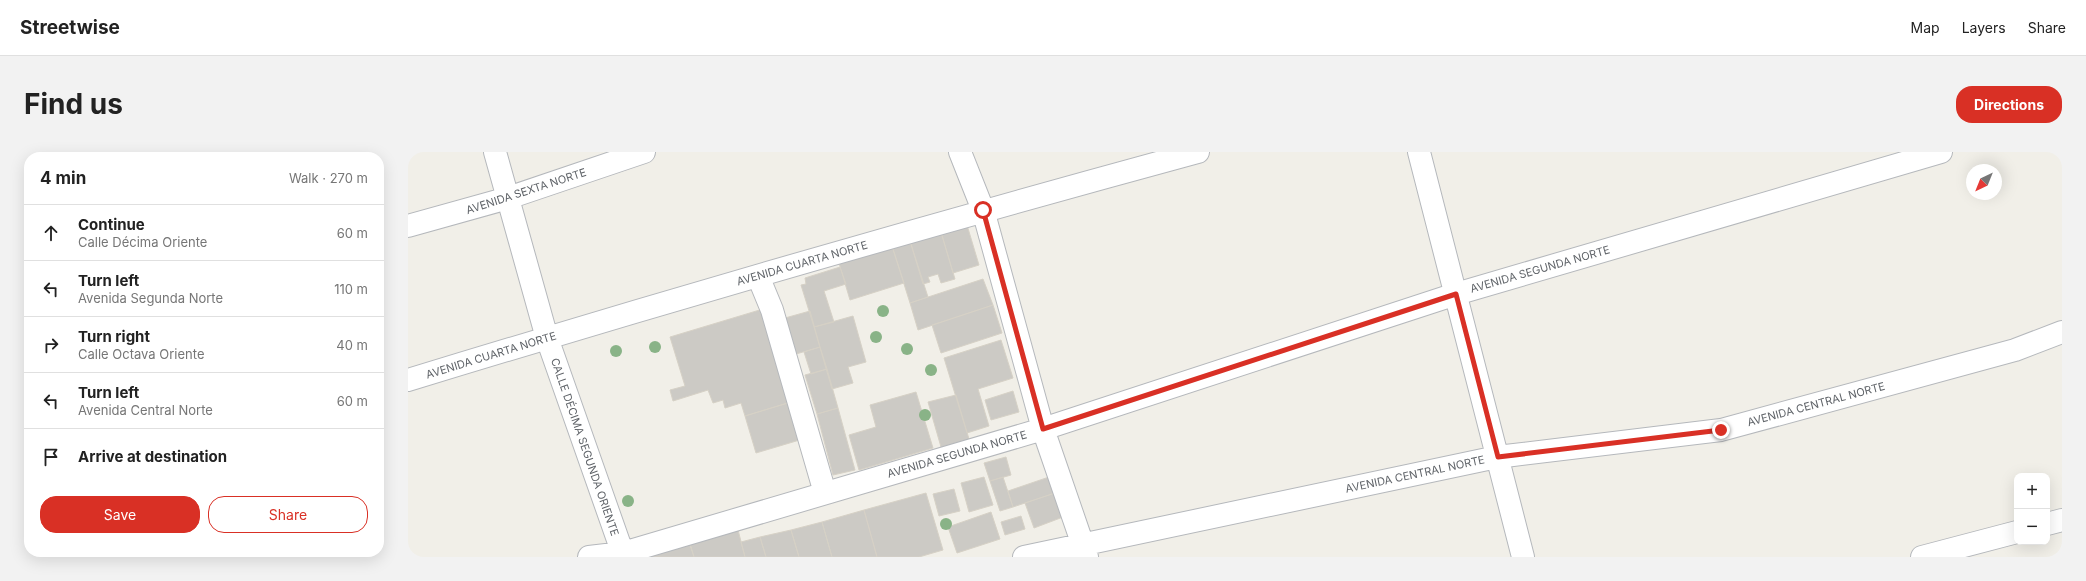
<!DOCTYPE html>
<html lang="en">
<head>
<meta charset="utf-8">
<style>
	body { margin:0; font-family:Inter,sans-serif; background:#f2f2f2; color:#222 }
	.controls { position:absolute; right:12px; bottom:12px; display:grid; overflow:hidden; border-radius:8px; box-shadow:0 4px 16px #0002 }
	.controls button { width:36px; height:36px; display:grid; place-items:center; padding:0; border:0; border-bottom:1px solid #e0e0e0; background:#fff; color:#222; font:20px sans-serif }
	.compass { position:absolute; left:1558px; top:12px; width:36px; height:36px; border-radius:50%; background:#fff; box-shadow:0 4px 16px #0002; rotate:223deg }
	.stop { position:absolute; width:12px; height:12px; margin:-9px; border:3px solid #d93025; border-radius:50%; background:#fff }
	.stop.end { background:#d93025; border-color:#fff; box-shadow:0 1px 4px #0008 }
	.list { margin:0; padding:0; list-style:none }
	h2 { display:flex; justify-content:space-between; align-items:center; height:52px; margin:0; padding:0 16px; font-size:17px }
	h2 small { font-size:13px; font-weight:400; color:#767676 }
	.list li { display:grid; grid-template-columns:26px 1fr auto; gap:12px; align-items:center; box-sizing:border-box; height:56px; padding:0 16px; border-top:1px solid #e0e0e0 }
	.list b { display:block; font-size:15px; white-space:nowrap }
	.list p { margin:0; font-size:13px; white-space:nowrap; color:#767676 }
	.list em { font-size:13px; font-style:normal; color:#767676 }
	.actions { display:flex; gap:8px; padding:12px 16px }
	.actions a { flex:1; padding:9px 0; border:1px solid #d93025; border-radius:16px; text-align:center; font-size:14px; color:#d93025 }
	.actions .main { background:#d93025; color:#fff }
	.icon { flex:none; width:22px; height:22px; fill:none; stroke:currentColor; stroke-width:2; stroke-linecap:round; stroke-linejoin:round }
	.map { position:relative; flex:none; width:1654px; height:405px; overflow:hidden; border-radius:16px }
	header { display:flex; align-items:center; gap:24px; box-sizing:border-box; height:56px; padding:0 20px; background:#fff; border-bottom:1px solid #e0e0e0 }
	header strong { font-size:19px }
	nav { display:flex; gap:22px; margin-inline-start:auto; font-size:14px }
	.intro { display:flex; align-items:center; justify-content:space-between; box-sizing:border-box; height:96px; padding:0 24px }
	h1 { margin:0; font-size:28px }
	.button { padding:10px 18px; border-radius:16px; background:#d93025; color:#fff; font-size:14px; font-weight:700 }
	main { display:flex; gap:24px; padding:0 24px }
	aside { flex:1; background:#fff; border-radius:16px; box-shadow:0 4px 16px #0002 }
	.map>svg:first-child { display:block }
</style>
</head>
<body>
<header>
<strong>Streetwise</strong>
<nav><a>Map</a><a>Layers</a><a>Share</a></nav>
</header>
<div class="intro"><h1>Find us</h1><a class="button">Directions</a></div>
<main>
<aside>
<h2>4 min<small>Walk · 270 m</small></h2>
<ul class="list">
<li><svg class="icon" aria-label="ahead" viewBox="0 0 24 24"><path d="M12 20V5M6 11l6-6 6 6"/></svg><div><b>Continue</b><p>Calle Décima Oriente</p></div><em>60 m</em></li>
<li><svg class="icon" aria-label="left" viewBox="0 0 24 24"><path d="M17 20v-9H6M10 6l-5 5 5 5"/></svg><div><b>Turn left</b><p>Avenida Segunda Norte</p></div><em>110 m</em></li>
<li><svg class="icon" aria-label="right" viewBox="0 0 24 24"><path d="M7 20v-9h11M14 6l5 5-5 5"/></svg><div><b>Turn right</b><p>Calle Octava Oriente</p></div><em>40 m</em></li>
<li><svg class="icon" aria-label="left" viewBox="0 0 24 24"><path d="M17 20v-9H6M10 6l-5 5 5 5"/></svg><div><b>Turn left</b><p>Avenida Central Norte</p></div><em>60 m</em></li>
<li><svg class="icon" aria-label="arrive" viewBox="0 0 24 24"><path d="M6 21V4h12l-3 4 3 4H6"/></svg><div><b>Arrive at destination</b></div></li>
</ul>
<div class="actions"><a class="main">Save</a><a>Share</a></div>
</aside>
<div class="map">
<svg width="1654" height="405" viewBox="0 0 1654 405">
	<rect width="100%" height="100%" fill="#f1efe8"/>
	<!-- building -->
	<path fill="#cccac5" stroke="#d6d1c6" d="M559 73 571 113 545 121 533 80Z
		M533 80 547 127 533 131 530 122 520 125 522 130 515 132 502 89Z
		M502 89 520 145 502 151 484 94Z
		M484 94 496 131 442 148 431 111Z
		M432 115 438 132 416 139 426 170 406 175 393 133 398 132 397 126Z
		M575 127 585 153 510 178 502 151Z
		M585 153 594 181 533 201 524 173Z
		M355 157 383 250 337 264 333 251 317 256 315 248 305 251 300 238 265 249 262 238 277 234 262 185Z
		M402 159 412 195 388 202 377 166Z
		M445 164 458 210 440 215 445 231 424 237 406 175Z
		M593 188 605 226 570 237 581 274 559 281 536 206Z
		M412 195 419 217 403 222 396 200Z
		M419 217 430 256 409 262 397 223Z
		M605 239 611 260 583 268 577 248Z
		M508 240 525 296 451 318 441 283 468 275 462 253Z
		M548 243 561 287 533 295 520 250Z
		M383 250 395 287 348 301 337 264Z
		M430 256 447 318 425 323 409 262Z
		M598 305 603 323 582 329 576 311Z
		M576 325 585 353 561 360 553 331Z
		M595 325 605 355 592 359 582 329Z
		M641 325 647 341 605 355 600 339Z
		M546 337 552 359 531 364 525 342Z
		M518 341 535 398 511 405H469L456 358Z
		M647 341 655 365 626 376 617 351Z
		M456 358 469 405H424L414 370Z
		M583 360 592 387 549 401 540 375Z
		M613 364 617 377 597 383 593 370Z
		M414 370 424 405H391L383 378Z
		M329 374 337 405H286L281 388Z
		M383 378 391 405H358L352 385Z
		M352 385 358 405H337L333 390Z
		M282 393 286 405H237Z"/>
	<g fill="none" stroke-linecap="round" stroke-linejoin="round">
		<!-- minor casing -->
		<g stroke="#b5b8bc" stroke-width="24">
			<path id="minor" d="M87 0 139 186 216 405
				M552 0 575 58 635 277 679 405
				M1011 0 1115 405
				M0 74 100 46 236 0
				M350 124 364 158 417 341
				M0 228C262 148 525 72 790 0
				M1639 372 1654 368
				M181 405 215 401 635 277 1048 142 1533 0
				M616 405 1089 305 1313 278 1607 198 1654 180
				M1514 405 1609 380"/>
		</g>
		<!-- minor -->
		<use href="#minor" stroke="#fff" stroke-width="22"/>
	</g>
	<!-- trees -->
	<g fill="#89b387">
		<circle cx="475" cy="159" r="6"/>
		<circle cx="468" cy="185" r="6"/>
		<circle cx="247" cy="195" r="6"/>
		<circle cx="499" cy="197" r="6"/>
		<circle cx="208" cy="199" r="6"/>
		<circle cx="523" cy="218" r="6"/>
		<circle cx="517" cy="263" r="6"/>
		<circle cx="220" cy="349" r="6"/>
		<circle cx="538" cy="372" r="6"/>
	</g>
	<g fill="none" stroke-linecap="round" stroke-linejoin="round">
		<!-- route -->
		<path stroke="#d93025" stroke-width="5" d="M575 58 635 277 1048 142 1090 305 1313 278"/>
	</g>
	<g text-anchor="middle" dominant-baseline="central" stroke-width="4" stroke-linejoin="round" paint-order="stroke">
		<!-- street labels -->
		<g font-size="11" fill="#5f6368" stroke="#fff">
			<text transform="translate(118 39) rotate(-18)">AVENIDA SEXTA NORTE</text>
			<text transform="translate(394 111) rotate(-16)">AVENIDA CUARTA NORTE</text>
			<text transform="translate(1132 117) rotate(-16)">AVENIDA SEGUNDA NORTE</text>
			<text transform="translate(83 203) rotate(-17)">AVENIDA CUARTA NORTE</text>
			<text transform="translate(1408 252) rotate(-15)">AVENIDA CENTRAL NORTE</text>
			<text transform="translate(177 295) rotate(71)">CALLE DÉCIMA SEGUNDA ORIENTE</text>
			<text transform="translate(549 302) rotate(-16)">AVENIDA SEGUNDA NORTE</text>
			<text transform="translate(1007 322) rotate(-12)">AVENIDA CENTRAL NORTE</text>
		</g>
	</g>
</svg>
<div class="controls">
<button>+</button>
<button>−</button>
</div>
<svg class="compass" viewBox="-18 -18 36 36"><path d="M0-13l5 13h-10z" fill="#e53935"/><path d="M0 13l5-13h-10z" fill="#767676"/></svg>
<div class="stop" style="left:575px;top:58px"></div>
<div class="stop end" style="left:1313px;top:278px"></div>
</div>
</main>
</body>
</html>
